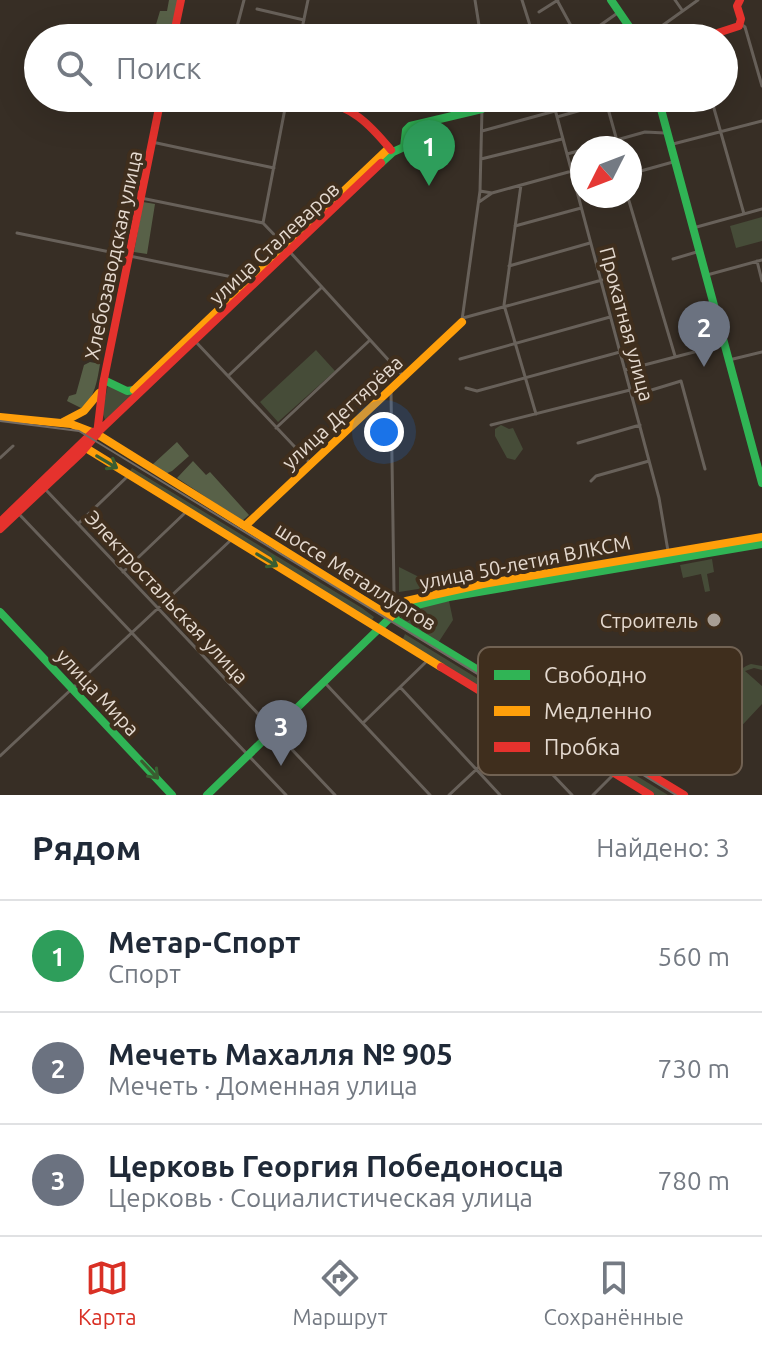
<!DOCTYPE html>
<html lang="ru">
<head>
<meta charset="utf-8">
<style>
	body { margin:0; font-family:Ubuntu,sans-serif; background:#f6f6f7; color:#1f2937 }
	.compass { position:absolute; left:570px; top:136px; width:72px; height:72px; border-radius:50%; background:#fff; box-shadow:0 8px 32px #0002; rotate:228deg }
	.you { position:absolute; left:384px; top:432px; width:28px; height:28px; margin:-20px; border:6px solid #fff; border-radius:50%; background:#1a73e8; box-shadow:0 0 0 12px #1a73e833 }
	.badge { display:grid; place-items:center; width:52px; height:52px; border-radius:50%; background:#d93025; color:#fff; font-size:26px; font-weight:700 }
	.pin { position:absolute; translate:-50% -66px; filter:drop-shadow(0 2px 4px #0008) }
	.pin::after { content:''; position:absolute; top:42px; width:28px; height:24px; background:inherit; clip-path:polygon(0 0,100% 0,50% 100%) }
	.list { margin:0; padding:0; list-style:none }
	h2 { display:flex; justify-content:space-between; align-items:center; height:104px; margin:0; padding:0 32px; font-size:34px }
	h2 small { font-size:26px; font-weight:400; color:#747a83 }
	.list li { display:grid; grid-template-columns:52px 1fr auto; gap:24px; align-items:center; box-sizing:border-box; height:112px; padding:0 32px; border-top:2px solid #e0e1e3 }
	.list b { display:block; font-size:30px; white-space:nowrap }
	.list p { margin:0; font-size:26px; white-space:nowrap; color:#747a83 }
	.list em { font-size:26px; font-style:normal; color:#747a83 }
	.icon { flex:none; width:44px; height:44px; fill:none; stroke:currentColor; stroke-width:2; stroke-linecap:round; stroke-linejoin:round }
	.map { position:relative; flex:none; width:762px; height:795px; overflow:hidden }
	.search { position:absolute; background:#fff; box-shadow:0 8px 32px #0002; left:24px; right:24px; top:24px; height:88px; display:flex; align-items:center; gap:20px; box-sizing:border-box; padding:0 28px; border-radius:44px; color:#747a83; font-size:30px }
	.sheet { height:440px; background:#fff }
	nav { display:flex; justify-content:space-around; align-items:center; box-sizing:border-box; height:112px; border-top:2px solid #e0e1e3; background:#fff; font-size:22px; color:#747a83 }
	nav a { display:grid; justify-items:center; gap:4px }
	nav .on { color:#d93025 }
	.map>svg:first-child { display:block }
</style>
</head>
<body>
<div class="map">
<svg width="762" height="795" viewBox="0 0 762 795">
	<rect width="100%" height="100%" fill="#372e25"/>
	<!-- green -->
	<path fill="#464c38" d="M762 217V241L736 248 730 226Z
		M316 350 335 371 278 422 260 402Z
		M108 385 135 395 106 422 102 412Z
		M501 425 509 429 513 428 523 449 515 460 507 458 495 436V429Z
		M132 468 362 608 374 617 371 622 128 474Z
		M712 559 714 572 707 574 710 591 705 592 701 574 683 578 680 565Z
		M399 567 437 586 399 592Z
		M449 601 453 620 438 643 405 624 401 618 403 613 411 608Z
		M405 634 668 795H655L402 641Z
		M751 664 762 666V670L754 668 745 671 762 686V704L733 735C727 729 718 730 712 722 699 705 735 669 751 664Z"/>
	<!-- forest -->
	<path fill="#586148" d="M169 0H178L170 38H152L160 11H167Z
		M143 202 155 204 147 254 134 252Z
		M90 362 100 364C97 382 95 395 83 409L67 401 69 396 76 394 84 365Z
		M177 442 189 456 172 471 165 474 152 465Z
		M193 461 206 475 210 472 249 515 242 521 177 478Z"/>
	<g fill="none" stroke-linecap="round" stroke-linejoin="round">
		<!-- street -->
		<path stroke="#68615a" stroke-width="3" d="M475 0 481 38
			M522 0 534 38
			M557 0 576 35
			M675 0 682 10
			M257 9 304 20
			M539 12 558 0
			M741 24 745 27 762 86
			M234 38 244 0
			M300 38 308 0
			M554 38 592 31 619 12
			M645 38 698 0
			M552 98 659 498 668 551
			M605 98 619 148
			M711 98 744 214
			M557 117 606 103
			M482 131 555 111
			M152 142 274 168
			M673 144 762 121
			M588 148 645 132 665 133
			M567 154 582 150
			M481 159 562 139
			M630 174 673 162
			M521 185 504 305 536 414
			M492 193 572 171
			M625 196 629 201 675 356
			M141 198 263 223 285 246
			M479 202 492 193 480 191
			M263 223 287 98
			M515 226 581 208
			M693 228 762 209
			M17 233 247 280
			M290 252 403 376
			M673 259 700 251
			M757 261 762 281
			M509 266 590 243
			M707 275 762 260
			M463 318 602 280
			M462 320 480 191 482 109
			M195 341 310 463
			M460 359 610 317
			M729 360 762 352
			M625 370 725 344
			M228 376 321 288
			M466 388 477 391 620 352
			M391 392 394 593 400 602
			M632 396 681 381 705 469
			M491 425 630 390
			M276 428 370 340
			M578 443 640 425
			M0 458 13 446
			M591 481 596 476 649 461
			M46 490 335 795
			M18 513 286 795
			M79 523 129 475
			M123 572 187 511
			M326 684 430 795
			M400 687 500 795
			M363 723 428 660
			M514 734 572 795
			M0 756 232 539
			M449 795 527 722
			M593 795 614 774"/>
		<!-- fast -->
		<path stroke="#30b455" stroke-width="8" d="M611 0 637 38
			M658 98 762 483
			M381 163 393 152 404 147 406 130 410 126 482 109 488 98
			M104 380 127 391 134 390
			M0 612 172 795
			M397 614 409 607 449 597 762 544
			M207 795 391 617 537 706"/>
		<!-- slow -->
		<path stroke="#ff9f0a" stroke-width="8" d="M134 390 389 148
			M0 417 71 424 97 434 391 617
			M63 422 84 411 99 393
			M81 445 441 667
			M245 526 462 322
			M391 617 406 601 483 584 762 537"/>
		<!-- jam -->
		<path stroke="#e5322d" stroke-width="8" d="M173 38 181 0
			M702 38 739 26 741 19 737 6 740 0
			M316 98C353 108 367 121 391 150
			M97 433 381 163
			M97 434 103 384 161 98
			M0 522 93 432
			M0 529 82 452 97 434
			M441 667 650 795
			M537 706 684 795"/>
		<!-- tram -->
		<path stroke="#716a64" stroke-width="2" d="M0 421 79 431 676 795"/>
	</g>
	<!-- one-way arrows -->
	<defs><path id="oneway-shaft" d="M-6 0H5M1.5-3L5.5 0L1.5 3" fill="none" stroke-width="1.6" stroke-linecap="round" stroke-linejoin="round" transform="scale(2)"/></defs>
	<g stroke="#3a5d31">
		<use href="#oneway-shaft" transform="translate(107 462) rotate(31)"/>
		<use href="#oneway-shaft" transform="translate(267 560) rotate(31)"/>
		<use href="#oneway-shaft" transform="translate(150 770) rotate(47)"/>
	</g>
	<!-- markers -->
	<circle fill="#a89e94" stroke="#3f2e1d" stroke-width="3" cx="714" cy="620" r="8"/>
	<g text-anchor="middle" dominant-baseline="central" stroke-width="8" stroke-linejoin="round" paint-order="stroke">
		<!-- street labels -->
		<g font-size="20" fill="#e5dad0" stroke="#3f2e1d">
			<text transform="translate(274 243) rotate(-43)">улица Сталеваров</text>
			<text transform="translate(113 255) rotate(-78)">Хлебозаводская улица</text>
			<text transform="translate(627 324) rotate(75)">Прокатная улица</text>
			<text transform="translate(342 412) rotate(-43)">улица Дегтярёва</text>
			<text transform="translate(525 562) rotate(-11)">улица 50-летия ВЛКСМ</text>
			<text transform="translate(356 576) rotate(32)">шоссе Металлургов</text>
			<text transform="translate(167 597) rotate(47)">Электростальская улица</text>
			<text transform="translate(98 692) rotate(47)">улица Мира</text>
		</g>
		<!-- poi labels -->
		<g font-size="20" fill="#e5dad0" stroke="#3f2e1d" text-anchor="end">
			<text x="698" y="620">Cтроитель</text>
		</g>
	</g>
	<!-- legend -->
	<rect x="478" y="647" width="264" height="128" rx="12" fill="#3f2e1d" stroke="#716253" stroke-width="2"/>
	<rect x="494" y="670" width="36" height="10" fill="#30b455"/>
	<rect x="494" y="706" width="36" height="10" fill="#ff9f0a"/>
	<rect x="494" y="742" width="36" height="10" fill="#e5322d"/>
	<g font-size="22" fill="#e5dad0">
		<text x="544" y="683">Свободно</text>
		<text x="544" y="719">Медленно</text>
		<text x="544" y="755">Пробка</text>
	</g>
</svg>
<svg class="compass" viewBox="-18 -18 36 36"><path d="M0-13l5 13h-10z" fill="#e53935"/><path d="M0 13l5-13h-10z" fill="#747a83"/></svg>
<div class="you"></div>
<div class="pin badge" style="left:429px;top:186px;background:#2e9e5b">1</div>
<div class="pin badge" style="left:704px;top:367px;background:#6b7280">2</div>
<div class="pin badge" style="left:281px;top:766px;background:#6b7280">3</div>
<div class="search"><svg class="icon" aria-label="search" viewBox="0 0 24 24"><circle cx="10" cy="10" r="6"/><path d="M15 15l6 6"/></svg>Поиск</div>
</div>
<section class="sheet">
<h2>Рядом<small>Найдено: 3</small></h2>
<ul class="list">
<li><span class="badge" style="background:#2e9e5b">1</span><div><b>Метар-Спорт</b><p>Спорт</p></div><em>560 m</em></li>
<li><span class="badge" style="background:#6b7280">2</span><div><b>Мечеть Махалля № 905</b><p>Мечеть · Доменная улица</p></div><em>730 m</em></li>
<li><span class="badge" style="background:#6b7280">3</span><div><b>Церковь Георгия Победоносца</b><p>Церковь · Социалистическая улица</p></div><em>780 m</em></li>
</ul>
</section>
<nav>
<a class="on"><svg class="icon" aria-label="map" viewBox="0 0 24 24"><path d="M3 6l6-2 6 2 6-2v14l-6 2-6-2-6 2zM9 4v14M15 6v14"/></svg>Карта</a>
<a><svg class="icon" aria-label="directions" viewBox="0 0 24 24"><path d="M12 3l9 9-9 9-9-9zM9 14v-3h6M13 9l2 2-2 2"/></svg>Маршрут</a>
<a><svg class="icon" aria-label="saved" viewBox="0 0 24 24"><path d="M7 4h10v16l-5-4-5 4z"/></svg>Сохранённые</a>
</nav>
</body>
</html>
